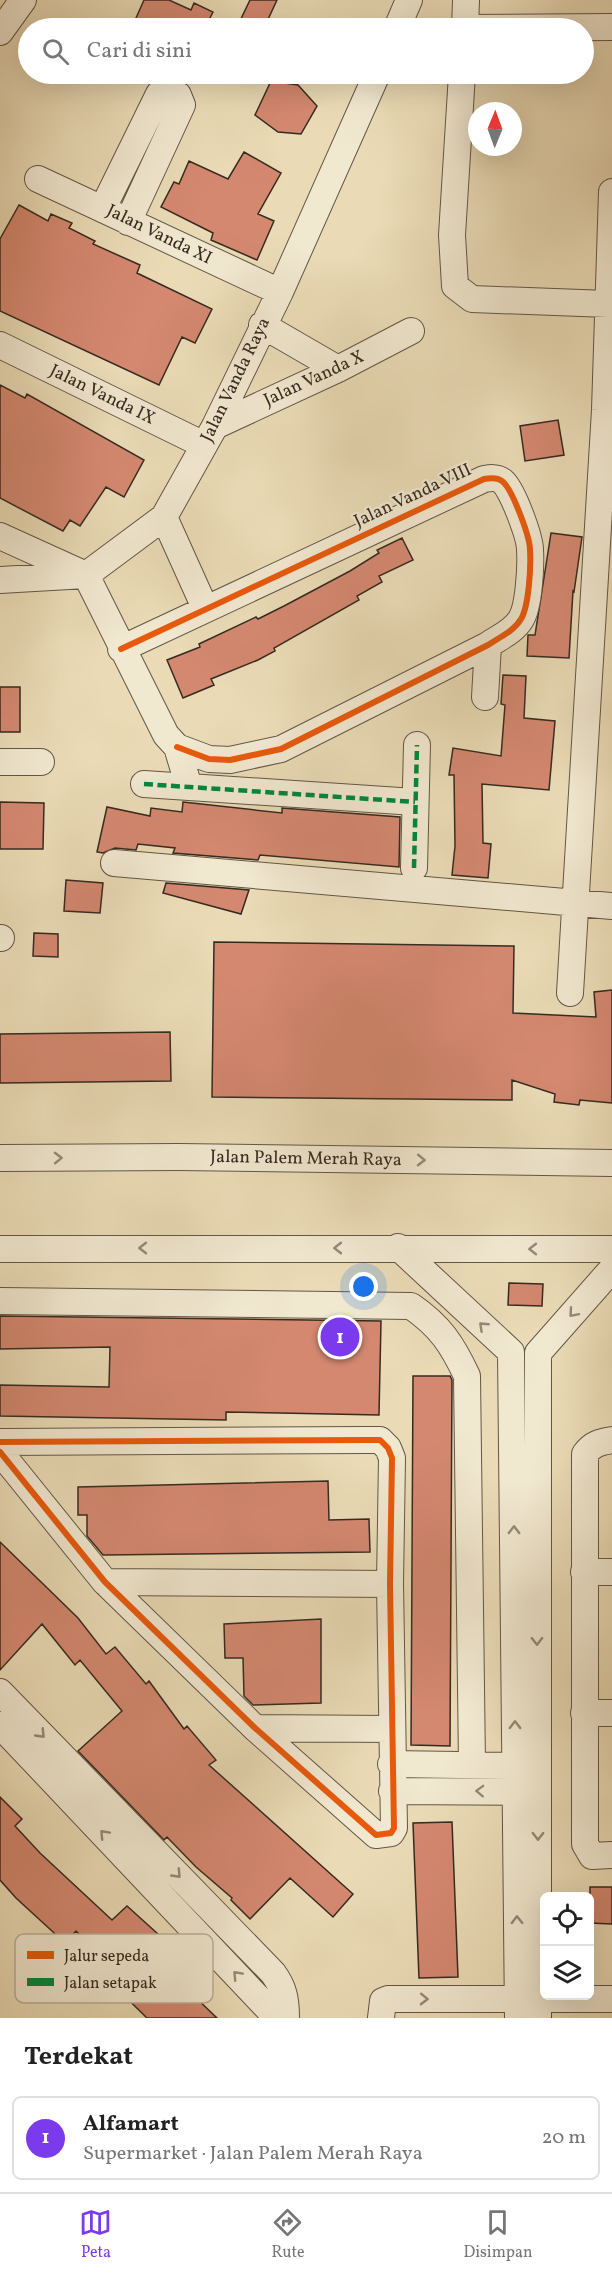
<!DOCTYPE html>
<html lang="id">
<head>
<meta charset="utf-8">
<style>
	body { margin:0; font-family:Vollkorn,serif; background:#f2f2f2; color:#222 }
	.controls { position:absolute; right:18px; bottom:18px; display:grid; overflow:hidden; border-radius:9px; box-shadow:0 6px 24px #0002 }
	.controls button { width:54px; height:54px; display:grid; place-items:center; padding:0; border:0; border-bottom:2px solid #e0e0e0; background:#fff; color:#222; font:30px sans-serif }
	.compass { position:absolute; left:468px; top:102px; width:54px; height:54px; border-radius:50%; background:#fff; box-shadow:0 6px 24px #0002; rotate:1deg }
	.you { position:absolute; left:364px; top:1287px; width:21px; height:21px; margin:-15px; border:4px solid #fff; border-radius:50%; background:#1a73e8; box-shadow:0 0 0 9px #1a73e833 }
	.badge { display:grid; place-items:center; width:39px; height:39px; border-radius:50%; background:#7c3aed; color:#fff; font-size:20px; font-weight:700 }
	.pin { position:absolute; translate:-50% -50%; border:3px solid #fff; box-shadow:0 2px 6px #0006 }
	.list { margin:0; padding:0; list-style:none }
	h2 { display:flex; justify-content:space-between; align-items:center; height:78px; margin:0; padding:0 24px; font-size:26px }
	h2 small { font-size:20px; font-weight:400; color:#767676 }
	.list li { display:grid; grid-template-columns:39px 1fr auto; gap:18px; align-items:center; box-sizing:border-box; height:84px; margin:0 12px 12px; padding:0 12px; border:2px solid #e0e0e0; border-radius:9px }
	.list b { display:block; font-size:22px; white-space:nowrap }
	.list p { margin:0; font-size:20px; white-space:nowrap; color:#767676 }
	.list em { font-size:20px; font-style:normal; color:#767676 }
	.icon { flex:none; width:33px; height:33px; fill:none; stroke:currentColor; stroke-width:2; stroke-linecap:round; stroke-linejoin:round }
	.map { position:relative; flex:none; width:612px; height:2018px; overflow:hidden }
	.search { position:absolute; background:#fff; box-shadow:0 6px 24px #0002; left:18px; right:18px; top:18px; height:66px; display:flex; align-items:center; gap:15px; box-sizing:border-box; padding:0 21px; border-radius:33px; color:#767676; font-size:22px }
	.sheet { height:174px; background:#fff }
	nav { display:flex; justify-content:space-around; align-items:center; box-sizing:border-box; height:84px; border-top:2px solid #e0e0e0; background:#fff; font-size:16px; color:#767676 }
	nav a { display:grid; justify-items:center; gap:3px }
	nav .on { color:#7c3aed }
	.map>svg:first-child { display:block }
</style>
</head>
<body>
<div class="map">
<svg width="612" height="2018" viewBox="0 0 612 2018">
	<rect width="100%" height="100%" fill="#eadbb6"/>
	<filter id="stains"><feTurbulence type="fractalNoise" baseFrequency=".00333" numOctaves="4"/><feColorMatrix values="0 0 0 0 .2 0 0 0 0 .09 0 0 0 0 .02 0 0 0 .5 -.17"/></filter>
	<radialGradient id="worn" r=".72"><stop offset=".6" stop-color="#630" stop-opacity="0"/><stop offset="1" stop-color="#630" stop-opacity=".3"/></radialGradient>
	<!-- building -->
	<path fill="#d48870" stroke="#362a20" stroke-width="1.5" d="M144 0H169L191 10 194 3 213 12 210 18 235 28H160L136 18Z
		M250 0H277L264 28H250L239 23Z
		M271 81 298 85 317 106 301 134 278 132 255 115Z
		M244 152 281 173 258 214 274 221 257 260 211 240 213 233 161 207 174 182 179 184 189 161 228 179Z
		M19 205 48 221 51 214 72 223 69 228 95 241 93 244 140 265 137 273 212 309 195 343 182 337 159 385 0 311V239Z
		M0 385 25 398 27 394 144 460 124 497 106 487 80 526 70 520 63 531 0 498Z
		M558 420 564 455 525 461 520 426Z
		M551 533 582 537 574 592 573 591 569 658 527 656 528 635H535Z
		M402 538 413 560 379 576 382 582 357 596 359 600 274 648 275 651 258 660 211 679 214 685 183 698 167 660 200 647 199 644 256 617 258 619 284 606 350 571 379 553 377 550Z
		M503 675 526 676 524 718 555 721 549 790 482 784 483 843 491 844 488 878 452 875 455 846 454 775H449L453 748 501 756 505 705 501 704Z
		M0 687H20V732H0Z
		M0 802 44 803 43 849H0Z
		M183 802 282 813V808L400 817 399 867 260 855 258 860 173 853 175 848 138 844 136 850 115 848 103 853 97 852 107 807 150 816 151 808 182 812Z
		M66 880 103 883 100 913 64 911Z
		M166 883 249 890 241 914 163 893Z
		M34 933 58 934V957L33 956Z
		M214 942 514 946 513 1013 596 1017 594 992 612 990V1103L580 1100 579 1105 554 1102 555 1094 512 1080V1100L212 1097Z
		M170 1032 171 1081 0 1083V1034Z
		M509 1283 543 1284 542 1306 508 1305Z
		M0 1316 381 1321 379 1415 226 1412V1420L0 1416V1385L109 1387 110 1347 0 1349Z
		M413 1376H450L452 1380 450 1746 411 1745Z
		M328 1481 329 1520 369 1519 370 1552 103 1555 87 1536V1515H78V1487Z
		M0 1542 78 1618 106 1654 115 1647 146 1684 149 1681 184 1729 187 1726 216 1760 209 1765 353 1894 333 1917 290 1878 250 1919 231 1900 232 1898 196 1867 167 1837 164 1840 78 1751 122 1711 80 1660 75 1665 42 1624 0 1670Z
		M321 1619V1703L253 1705 244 1696 243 1658H225L224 1624Z
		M0 1797 22 1819 15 1826 40 1853 112 1920 127 1906 200 1972 192 1980 200 1988 193 1995 217 2018H147L103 1975 112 1966 76 1931 65 1943 16 1898 0 1880Z
		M452 1822 458 1977 419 1978 413 1823Z
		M590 1887H612V1924L590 1923Z"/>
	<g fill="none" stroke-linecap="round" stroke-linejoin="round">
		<!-- minor casing -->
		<g stroke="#635646" stroke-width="28">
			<path id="minor" d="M397 28 409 0
				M465 28 612 27
				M465 28 466 0
				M0 32 23 0
				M462 74 452 235 455 286 472 299 608 304
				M38 179 280 292
				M103 208 159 94 164 91 178 95 182 105 128 222
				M262 325 338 369
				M0 345 204 445
				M215 426 338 369 411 331
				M164 517 205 608
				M0 536 86 575 166 735 177 747 189 787
				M0 580 86 575 164 517 215 426 280 292 377 74
				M121 649 484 479C490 478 497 477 502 481 512 488 530 537 530 550 531 566 529 606 521 619 514 631 500 637 488 645L281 749 230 760 209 759 177 747
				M485 697 488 645
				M0 762H41
				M144 784 415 802
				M114 863 612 906
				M414 868 417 745
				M0 938H1
				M570 993 605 410 612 192
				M0 1158 179 1157 612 1163
				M398 1247 511 1352 518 2018
				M0 1249H612
				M0 1301 411 1306C440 1326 452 1344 467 1376L472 1765
				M612 1440C600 1442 592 1444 585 1454V1844L592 1856 612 1855
				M0 1442 367 1440H380L388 1448 392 1458 390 1584 394 1828 391 1833 376 1835 255 1728 105 1582 0 1452
				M584 1572H612
				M105 1582 390 1584
				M0 1692 273 1973C284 1988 286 1999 286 2018
				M584 1713H612
				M0 1725 277 2018
				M255 1728 391 1729
				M391 1764 532 1766
				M392 1791 532 1792
				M381 2018 383 2001 388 1999H612
				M538 2018V1353L612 1269"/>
		</g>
		<!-- minor -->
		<use href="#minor" stroke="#f1e8d0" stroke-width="26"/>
		<!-- quiet -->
		<path stroke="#00873e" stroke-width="4.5" stroke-dasharray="9 4.5" stroke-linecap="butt" d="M144 784 415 802
			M414 868 417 745"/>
		<!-- cycleway casing -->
		<g stroke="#f1e8d0" stroke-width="10">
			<path id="cycleway" d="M121 649 484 479C490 478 497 477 502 481 512 488 530 537 530 550 531 566 529 606 521 619 514 631 500 637 488 645L281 749 230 760 209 759 177 747
				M0 1442 367 1440H380L388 1448 392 1458 390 1584 394 1828 391 1833 376 1835 255 1728 105 1582 0 1452"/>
		</g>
		<!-- cycleway -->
		<use href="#cycleway" stroke="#e8590c" stroke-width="6"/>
	</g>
	<!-- one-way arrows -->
	<defs><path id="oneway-chevron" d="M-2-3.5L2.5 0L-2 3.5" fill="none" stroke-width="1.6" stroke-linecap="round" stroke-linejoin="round" transform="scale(1.5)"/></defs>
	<g stroke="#948978">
		<use href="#oneway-chevron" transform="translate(58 1158) rotate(-1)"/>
		<use href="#oneway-chevron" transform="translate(421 1160) rotate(1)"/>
		<use href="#oneway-chevron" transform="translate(143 1248) rotate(180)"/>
		<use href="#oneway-chevron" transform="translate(338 1248) rotate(180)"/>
		<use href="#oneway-chevron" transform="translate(533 1249) rotate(180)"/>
		<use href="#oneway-chevron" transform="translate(573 1313) rotate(131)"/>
		<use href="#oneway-chevron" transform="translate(483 1326) rotate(-137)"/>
		<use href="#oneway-chevron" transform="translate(514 1530) rotate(-90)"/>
		<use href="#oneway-chevron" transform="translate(537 1641) rotate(89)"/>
		<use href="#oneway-chevron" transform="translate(515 1725) rotate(-90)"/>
		<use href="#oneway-chevron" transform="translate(41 1734) rotate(46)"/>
		<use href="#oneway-chevron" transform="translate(480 1791) rotate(-178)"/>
		<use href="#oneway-chevron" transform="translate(104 1834) rotate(-133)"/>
		<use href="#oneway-chevron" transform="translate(538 1836) rotate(90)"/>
		<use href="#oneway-chevron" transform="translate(177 1874) rotate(46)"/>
		<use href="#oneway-chevron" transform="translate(517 1920) rotate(-91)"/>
		<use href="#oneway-chevron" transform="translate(237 1975) rotate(-133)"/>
		<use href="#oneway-chevron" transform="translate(424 1999) rotate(1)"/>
	</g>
	<g text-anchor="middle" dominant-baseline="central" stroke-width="4.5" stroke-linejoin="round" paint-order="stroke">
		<!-- street labels -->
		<g font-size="18" fill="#362a20" stroke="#f1e8d0">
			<text transform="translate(159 235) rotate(26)">Jalan Vanda XI</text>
			<text transform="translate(314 379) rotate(-25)">Jalan Vanda X</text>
			<text transform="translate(236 380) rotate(-64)">Jalan Vanda Raya</text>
			<text transform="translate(102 395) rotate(26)">Jalan Vanda IX</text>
			<text transform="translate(413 496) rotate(-25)">Jalan Vanda VIII</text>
			<text transform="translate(306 1159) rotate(1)">Jalan Palem Merah Raya</text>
		</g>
	</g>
	<!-- legend -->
	<rect x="15" y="1934" width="198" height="69" rx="9" fill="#f1e8d0" stroke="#b9af9b" stroke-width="1.5"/>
	<rect x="27" y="1951" width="27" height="8" fill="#e8590c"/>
	<rect x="27" y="1978" width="27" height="8" fill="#00873e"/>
	<g font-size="16" fill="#362a20">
		<text x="64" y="1961">Jalur sepeda</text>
		<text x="64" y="1988">Jalan setapak</text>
	</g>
	<rect width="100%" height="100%" filter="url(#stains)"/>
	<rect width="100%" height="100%" fill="url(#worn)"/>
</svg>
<div class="controls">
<button><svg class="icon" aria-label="locate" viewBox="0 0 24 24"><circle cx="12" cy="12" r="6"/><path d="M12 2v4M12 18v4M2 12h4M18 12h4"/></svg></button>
<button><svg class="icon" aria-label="layers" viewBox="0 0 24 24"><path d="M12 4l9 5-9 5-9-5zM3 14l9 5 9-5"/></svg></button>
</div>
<svg class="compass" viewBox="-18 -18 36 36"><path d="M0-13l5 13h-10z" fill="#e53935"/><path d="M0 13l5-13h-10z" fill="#767676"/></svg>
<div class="you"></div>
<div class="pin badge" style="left:340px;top:1337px">1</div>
<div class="search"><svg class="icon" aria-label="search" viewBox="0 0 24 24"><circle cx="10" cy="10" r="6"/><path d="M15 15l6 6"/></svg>Cari di sini</div>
</div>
<section class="sheet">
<h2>Terdekat<small></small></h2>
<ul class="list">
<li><span class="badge">1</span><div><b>Alfamart</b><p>Supermarket · Jalan Palem Merah Raya</p></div><em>20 m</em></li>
</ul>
</section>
<nav>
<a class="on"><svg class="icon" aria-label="map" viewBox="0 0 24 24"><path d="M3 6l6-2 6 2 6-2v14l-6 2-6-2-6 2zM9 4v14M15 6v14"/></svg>Peta</a>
<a><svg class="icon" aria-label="directions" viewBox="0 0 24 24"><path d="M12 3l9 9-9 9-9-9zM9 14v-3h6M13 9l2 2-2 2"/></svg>Rute</a>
<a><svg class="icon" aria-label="saved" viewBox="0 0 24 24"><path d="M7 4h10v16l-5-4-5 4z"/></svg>Disimpan</a>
</nav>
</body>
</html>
